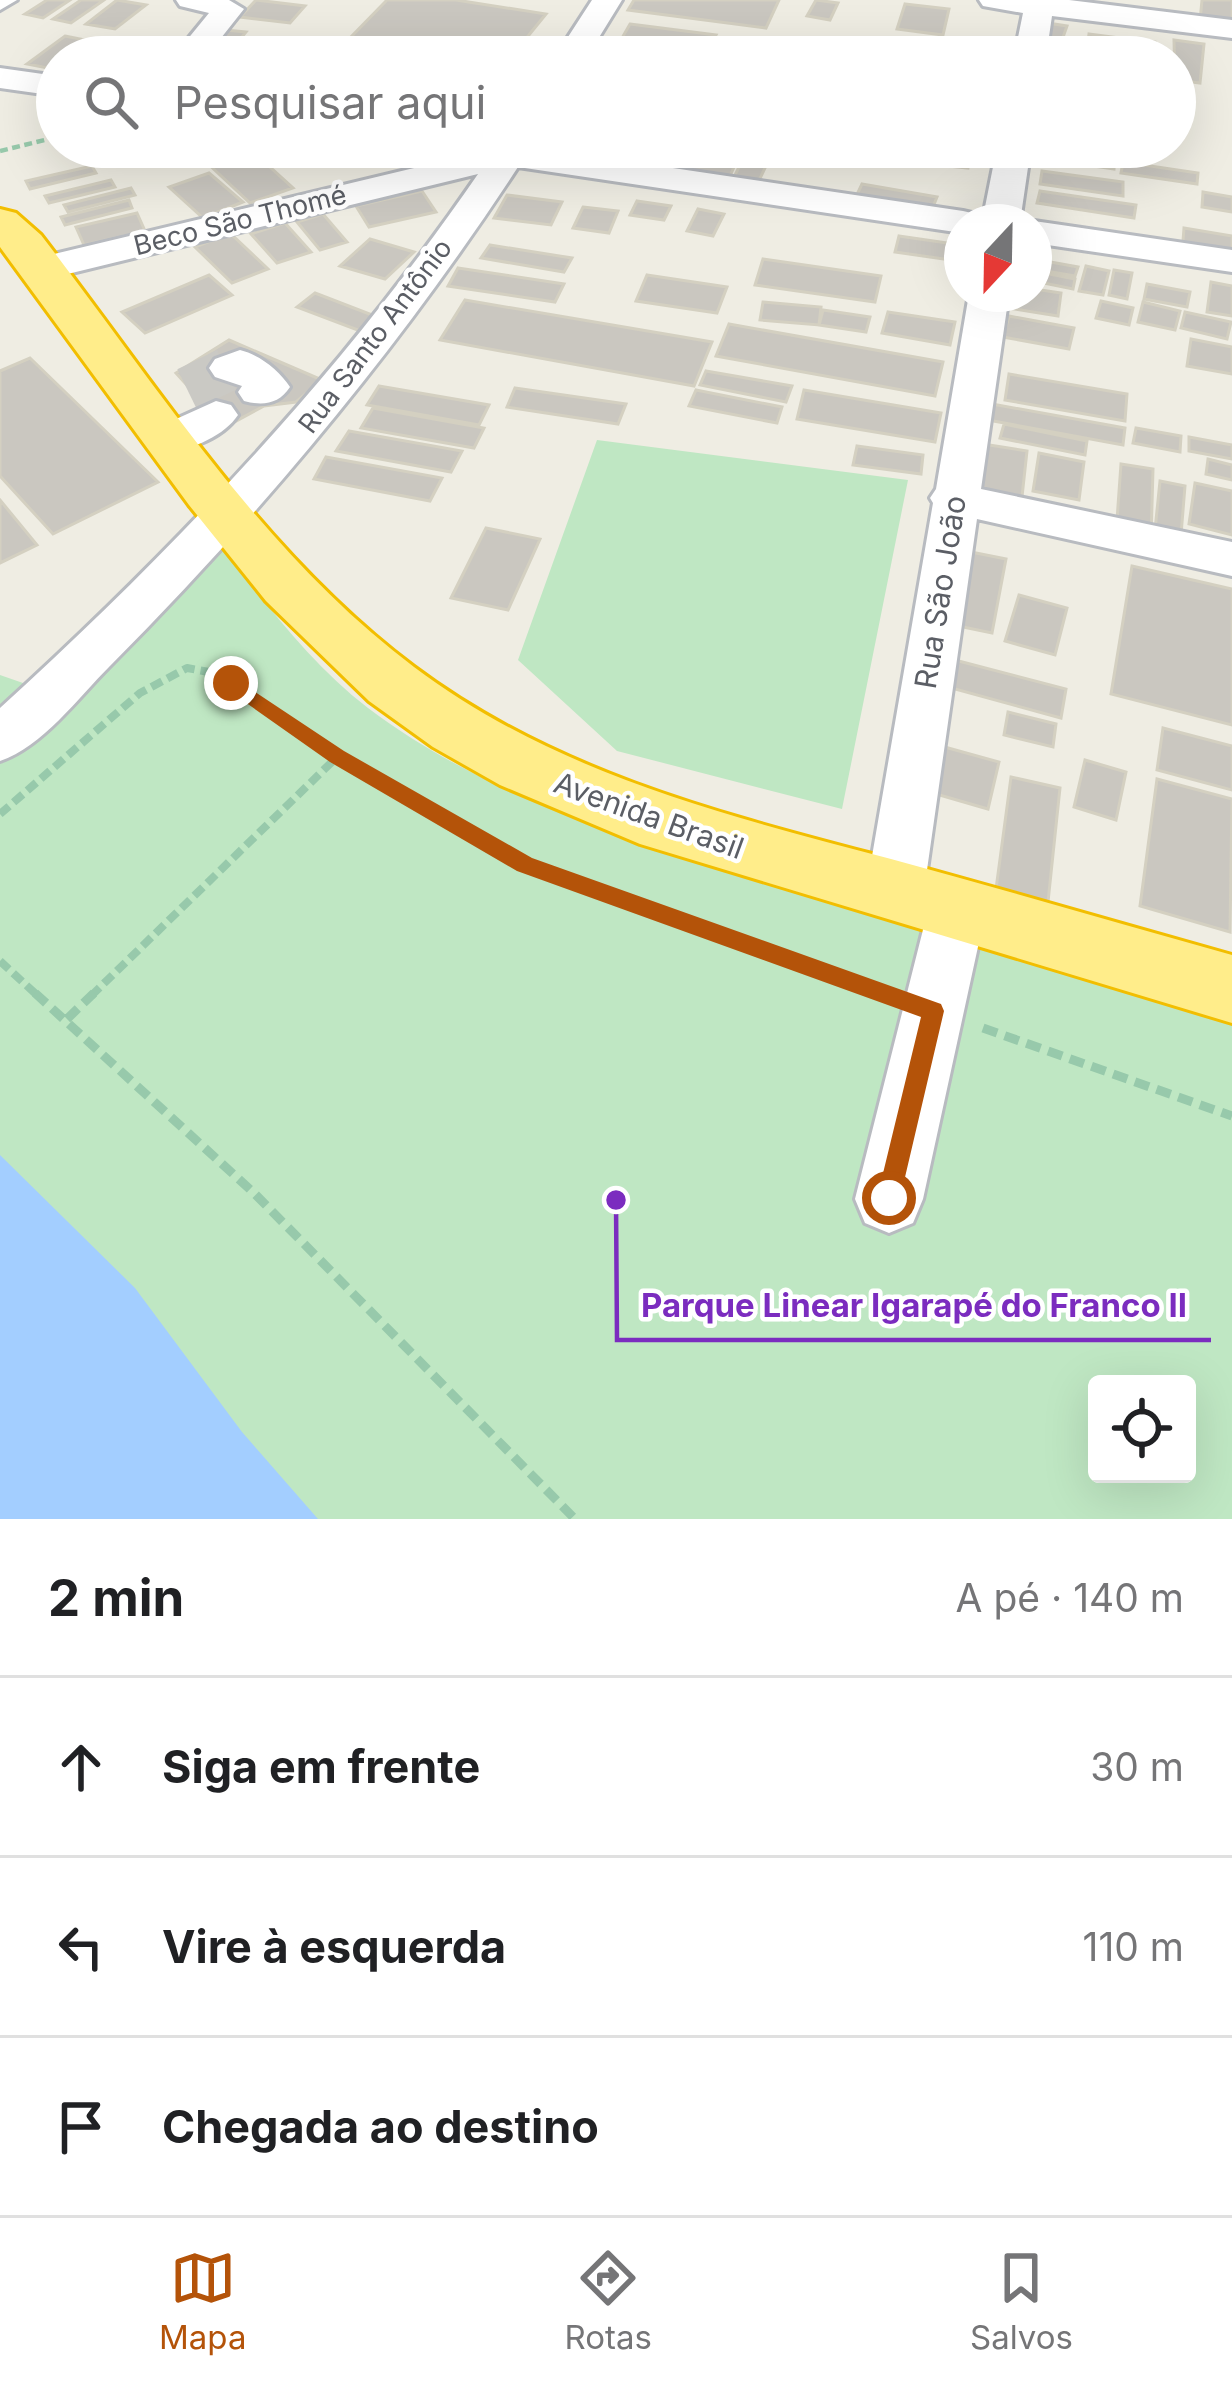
<!DOCTYPE html>
<html lang="pt">
<head>
<meta charset="utf-8">
<style>
	body { margin:0; font-family:Inter,sans-serif; background:#f6f6f6; color:#202124 }
	.controls { position:absolute; right:36px; bottom:36px; display:grid; overflow:hidden; border-radius:12px; box-shadow:0 12px 48px #0002 }
	.controls button { width:108px; height:108px; display:grid; place-items:center; padding:0; border:0; border-bottom:3px solid #e0e0e0; background:#fff; color:#202124; font:60px sans-serif }
	.compass { position:absolute; left:944px; top:204px; width:108px; height:108px; border-radius:50%; background:#fff; box-shadow:0 12px 48px #0002; rotate:202deg }
	.stop { position:absolute; width:36px; height:36px; margin:-27px; border:9px solid #b45309; border-radius:50%; background:#fff }
	.stop.end { background:#b45309; border-color:#fff; box-shadow:0 3px 12px #0008 }
	.list { margin:0; padding:0; list-style:none }
	h2 { display:flex; justify-content:space-between; align-items:center; height:156px; margin:0; padding:0 48px; font-size:51px }
	h2 small { font-size:39px; font-weight:400; color:#757577 }
	.list li { display:grid; grid-template-columns:78px 1fr auto; gap:36px; align-items:center; box-sizing:border-box; height:180px; padding:0 48px; border-top:3px solid #e0e0e0 }
	.list b { display:block; font-size:45px; white-space:nowrap }
	.list em { font-size:39px; font-style:normal; color:#757577 }
	.icon { flex:none; width:66px; height:66px; fill:none; stroke:currentColor; stroke-width:2; stroke-linecap:round; stroke-linejoin:round }
	.map { position:relative; flex:none; width:1232px; height:1519px; overflow:hidden }
	.search { position:absolute; background:#fff; box-shadow:0 12px 48px #0002; left:36px; right:36px; top:36px; height:132px; display:flex; align-items:center; gap:30px; box-sizing:border-box; padding:0 42px; border-radius:66px; color:#757577; font-size:45px }
	.sheet { height:696px; background:#fff }
	nav { display:flex; justify-content:space-around; align-items:center; box-sizing:border-box; height:168px; border-top:3px solid #e0e0e0; background:#fff; font-size:33px; color:#757577 }
	nav a { display:grid; justify-items:center; gap:6px }
	nav .on { color:#b45309 }
	.map>svg:first-child { display:block }
</style>
</head>
<body>
<div class="map">
<svg width="1232" height="1519" viewBox="0 0 1232 1519">
	<rect width="100%" height="100%" fill="#efede3"/>
	<!-- green -->
	<path fill="#bfe7c3" fill-rule="evenodd" d="M597 440 908 480 842 809 617 751 518 660Z
		M223 545C265 604 310 663 368 708 475 789 607 832 732 873 897 926 1065 971 1232 1017V1519H0V675L66 698ZM1097 1384H1187V1474H1097Z"/>
	<!-- water -->
	<path fill="#a3ceff" d="M0 1155 135 1288 242 1432 318 1519H0Z"/>
	<!-- building -->
	<path fill="#cac7c0" stroke="#d4d0c1" stroke-width="3" d="M47 0H70L43 18 25 14Z
		M81 0H104L71 23 53 19Z
		M117 0 146 5 115 29 86 24Z
		M256 0 305 6 290 23 240 17Z
		M387 0H456L546 14 511 57H452L348 40Z
		M634 0H779L766 28 628 10Z
		M816 0 838 3 830 20 807 16Z
		M1202 0H1232V25L1200 21Z
		M905 4 949 9 943 35 897 29Z
		M1048 23 1067 26 1056 57 1037 54Z
		M630 24 716 35 708 49 622 38Z
		M205 28 246 32 228 54 186 49Z
		M1089 34 1120 38 1117 57H1086Z
		M65 36 90 41 69 57H57L53 69 27 64Z
		M1128 38 1155 42 1154 57H1127Z
		M1174 40 1204 44 1200 83 1175 80Z
		M248 147 293 188 250 203 205 161Z
		M526 147H596L640 153 632 170Z
		M650 147H738L732 159Z
		M749 147H775L755 189 730 185Z
		M950 147H971L968 168 947 166Z
		M1055 148 1115 157 1114 169 1053 160Z
		M653 156 734 167 725 187 643 175Z
		M1123 162 1198 173 1197 184 1121 173Z
		M92 166 96 173 30 189 26 181Z
		M1042 171 1123 182V196L1040 184Z
		M209 173 243 202 203 218 169 187Z
		M111 180 115 187 49 203 45 196Z
		M862 184 937 197 929 217 853 203Z
		M131 188 135 195 68 212 64 205Z
		M422 191 436 212 369 227 356 206Z
		M1040 191 1136 205 1134 218 1037 203Z
		M1203 192 1232 197V212L1202 207Z
		M507 195 562 202 551 225 494 218Z
		M129 200 132 208 65 225 61 217Z
		M637 201 671 206 664 220 630 215Z
		M583 207 618 211 609 233 573 228Z
		M698 209 724 214 713 236 687 231Z
		M137 213 145 231 84 245 76 227Z
		M323 214 347 242 320 250 297 222Z
		M285 223 311 252 277 263 251 234Z
		M1184 228 1232 236V262L1182 254Z
		M230 233 268 269 232 283 195 247Z
		M899 236 961 245 958 261 895 252Z
		M370 239 414 252 385 279 340 266Z
		M490 245 572 258 564 272 481 258Z
		M763 259 881 276 875 302 755 285Z
		M1034 259 1078 267 1075 276 1034 269Z
		M1086 266 1109 271 1103 295 1079 291Z
		M458 268 564 284 555 302 448 286Z
		M1114 270 1132 273 1127 299 1109 295Z
		M1034 271 1075 279 1073 289 1034 281Z
		M209 275 232 295 145 333 122 312Z
		M647 275 727 287 717 313 636 301Z
		M1211 282 1232 286V316L1207 312Z
		M1147 284 1190 292 1187 307 1144 299Z
		M1034 289 1061 293 1058 316 1008 308 1010 294H1034Z
		M315 293 380 318 363 332 297 307Z
		M465 300 712 342 694 386 440 340Z
		M1101 301 1133 308 1129 325 1096 318Z
		M763 302 821 307 819 325 760 320Z
		M1143 302 1180 311 1175 330 1138 322Z
		M823 310 870 317 866 332 819 325Z
		M888 312 955 322 950 345 882 333Z
		M1185 312 1231 322 1227 339 1181 328Z
		M1009 316 1074 328 1069 349 1003 337Z
		M729 324 943 362 935 396 716 356Z
		M1191 339 1232 347V374L1187 366Z
		M229 340 322 380 296 402 264 406 225 427 176 373Z
		M30 358 158 482 53 534 0 476V371Z
		M706 371 792 386 786 402 700 385Z
		M1009 374 1127 394 1125 421 1005 400Z
		M379 386 489 405 479 425 367 405Z
		M515 388 626 404 618 424 507 407Z
		M696 390 782 407 777 423 689 406Z
		M804 390 941 413 935 442 797 419Z
		M992 404 1125 428 1123 445 988 420Z
		M373 408 484 428 474 448 361 428Z
		M1004 424 1087 441 1085 455 1000 438Z
		M1136 428 1181 436 1180 452 1133 443Z
		M349 431 462 451 451 472 336 451Z
		M1189 437 1232 445V459L1189 451Z
		M983 444 1027 451 1021 506 976 498Z
		M857 446 923 455 921 474 853 465Z
		M1039 453 1084 462 1079 500 1033 491Z
		M326 457 442 478 430 501 314 479Z
		M1208 459 1232 465V480L1206 474Z
		M1121 464 1153 469 1151 540 1116 534Z
		M1160 481 1185 486 1181 535 1155 530Z
		M1195 483 1232 491V535L1189 524Z
		M0 500 37 545 0 563Z
		M486 528 540 539 508 610 451 598Z
		M961 550 1006 559 992 633 944 623Z
		M1132 566 1232 589V725L1111 694Z
		M1019 595 1067 608 1055 655 1005 641Z
		M951 659 1066 689 1061 718 944 686Z
		M1008 712 1056 724 1053 747 1004 735Z
		M1163 728 1232 746V790L1157 770Z
		M941 746 999 762 988 809 929 792Z
		M1085 760 1126 772 1116 820 1074 807Z
		M1011 777 1060 788 1048 902 996 889Z
		M1157 779 1232 799 1230 932 1140 906Z"/>
	<g fill="none" stroke-linecap="round" stroke-linejoin="round">
		<!-- minor-tunnel -->
		<path stroke="#cac9c4" stroke-width="44" stroke-dasharray="44 21" stroke-linecap="butt" d="M187 389 230 368"/>
		<!-- minor casing -->
		<g stroke="#b8bbc0" stroke-width="6">
			<path id="minor" d="M0 0H17L0 10Z
				M176 0H229L244 9 206 57H173L209 13 180 6Z
				M592 0H622L587 57H555Z
				M979 0H1069L1232 20V38L1052 16 1046 57H1014L1023 13 983 6Z
				M0 68 57 76V96L0 88Z
				M435 147H531L963 211 976 214 982 222H962V233L518 167C399 349 262 513 109 667 78 698 42 747 0 761V708C178 546 342 372 478 174L43 280 29 276 24 268 29 260 456 158 440 154Z
				M997 147H1031L1020 222H982Z
				M1034 221 1232 250V272L1034 243V222H1029Z
				M969 294H1009L981 489 1232 542V576L977 519 924 891 916 909 895 916 874 909 866 891 933 503 930 498 936 489Z
				M240 350C260 355 279 370 290 387 279 404 263 406 244 401L238 392 242 386 215 377 209 368 215 359Z
				M216 401 231 405 238 415C223 438 181 456 154 449L148 439 154 429Z
				M957 884 978 892 986 910 923 1199 913 1223 889 1233 865 1223 855 1199 928 910 936 892Z"/>
		</g>
		<!-- highway casing -->
		<g stroke="#f2be00" stroke-width="6">
			<path id="highway" d="M0 209 16 213 41 235C156 384 262 553 414 667 555 773 724 815 891 859 1005 890 1118 923 1232 955V1023L640 844 500 785 433 747 369 701 266 601 189 505 0 247Z"/>
		</g>
		<!-- path-far2 -->
		<path stroke="#97c9ab" stroke-width="4.5" stroke-dasharray="8 4.5" stroke-linecap="butt" d="M0 151 57 137"/>
		<!-- path-far1 -->
		<path stroke="#97c9ab" stroke-width="8" stroke-dasharray="12 6" stroke-linecap="butt" d="M0 814 140 693 187 668 209 672 337 757 525 865 883 994
			M0 961 38 996
			M91 996 337 757"/>
		<!-- path -->
		<path stroke="#97c9ab" stroke-width="9" stroke-dasharray="15 8" stroke-linecap="butt" d="M35 993 254 1193 575 1519
			M67 1019 94 993
			M983 1028 1232 1116"/>
		<!-- minor -->
		<use href="#minor" fill="#fff" fill-rule="evenodd"/>
		<!-- highway -->
		<use href="#highway" fill="#ffed8a" fill-rule="evenodd"/>
	</g>
	<!-- route -->
	<path fill="#b45309" d="M231 676 344 751 532 858 941 1004 944 1011 898 1207H881L877 1198 921 1017 517 871 330 762 225 688V678Z"/>
	<g text-anchor="middle" dominant-baseline="central" stroke-width="9" stroke-linejoin="round" paint-order="stroke">
		<!-- far-street labels -->
		<g font-size="27" fill="#5b5e65" stroke="#fff">
			<text transform="translate(240 220) rotate(-14)">Beco São Thomé</text>
			<text transform="translate(375 336) rotate(-53)">Rua Santo Antônio</text>
		</g>
		<!-- street labels -->
		<g font-size="30" fill="#5b5e65" stroke="#fff">
			<text transform="translate(940 592) rotate(-81)">Rua São João</text>
			<text transform="translate(649 815) rotate(20)">Avenida Brasil</text>
		</g>
	</g>
	<!-- callouts -->
	<path fill="none" stroke="#7b2cbf" stroke-width="4.5" d="M616 1200L617 1340H1211"/>
	<circle fill="#7b2cbf" stroke="#fff" stroke-width="4.5" cx="616" cy="1200" r="12"/>
	<g font-size="33" text-anchor="middle" font-weight="bold" fill="#7b2cbf" stroke="#fff" stroke-width="9" stroke-linejoin="round" paint-order="stroke">
		<text x="914" y="1317">Parque Linear Igarapé do Franco II</text>
	</g>
</svg>
<div class="controls">
<button><svg class="icon" aria-label="locate" viewBox="0 0 24 24"><circle cx="12" cy="12" r="6"/><path d="M12 2v4M12 18v4M2 12h4M18 12h4"/></svg></button>
</div>
<svg class="compass" viewBox="-18 -18 36 36"><path d="M0-13l5 13h-10z" fill="#e53935"/><path d="M0 13l5-13h-10z" fill="#757577"/></svg>
<div class="stop" style="left:889px;top:1198px"></div>
<div class="stop end" style="left:231px;top:683px"></div>
<div class="search"><svg class="icon" aria-label="search" viewBox="0 0 24 24"><circle cx="10" cy="10" r="6"/><path d="M15 15l6 6"/></svg>Pesquisar aqui</div>
</div>
<section class="sheet">
<h2>2 min<small>A pé · 140 m</small></h2>
<ul class="list">
<li><svg class="icon" aria-label="ahead" viewBox="0 0 24 24"><path d="M12 20V5M6 11l6-6 6 6"/></svg><div><b>Siga em frente</b></div><em>30 m</em></li>
<li><svg class="icon" aria-label="left" viewBox="0 0 24 24"><path d="M17 20v-9H6M10 6l-5 5 5 5"/></svg><div><b>Vire à esquerda</b></div><em>110 m</em></li>
<li><svg class="icon" aria-label="arrive" viewBox="0 0 24 24"><path d="M6 21V4h12l-3 4 3 4H6"/></svg><div><b>Chegada ao destino</b></div></li>
</ul>
</section>
<nav>
<a class="on"><svg class="icon" aria-label="map" viewBox="0 0 24 24"><path d="M3 6l6-2 6 2 6-2v14l-6 2-6-2-6 2zM9 4v14M15 6v14"/></svg>Mapa</a>
<a><svg class="icon" aria-label="directions" viewBox="0 0 24 24"><path d="M12 3l9 9-9 9-9-9zM9 14v-3h6M13 9l2 2-2 2"/></svg>Rotas</a>
<a><svg class="icon" aria-label="saved" viewBox="0 0 24 24"><path d="M7 4h10v16l-5-4-5 4z"/></svg>Salvos</a>
</nav>
</body>
</html>
